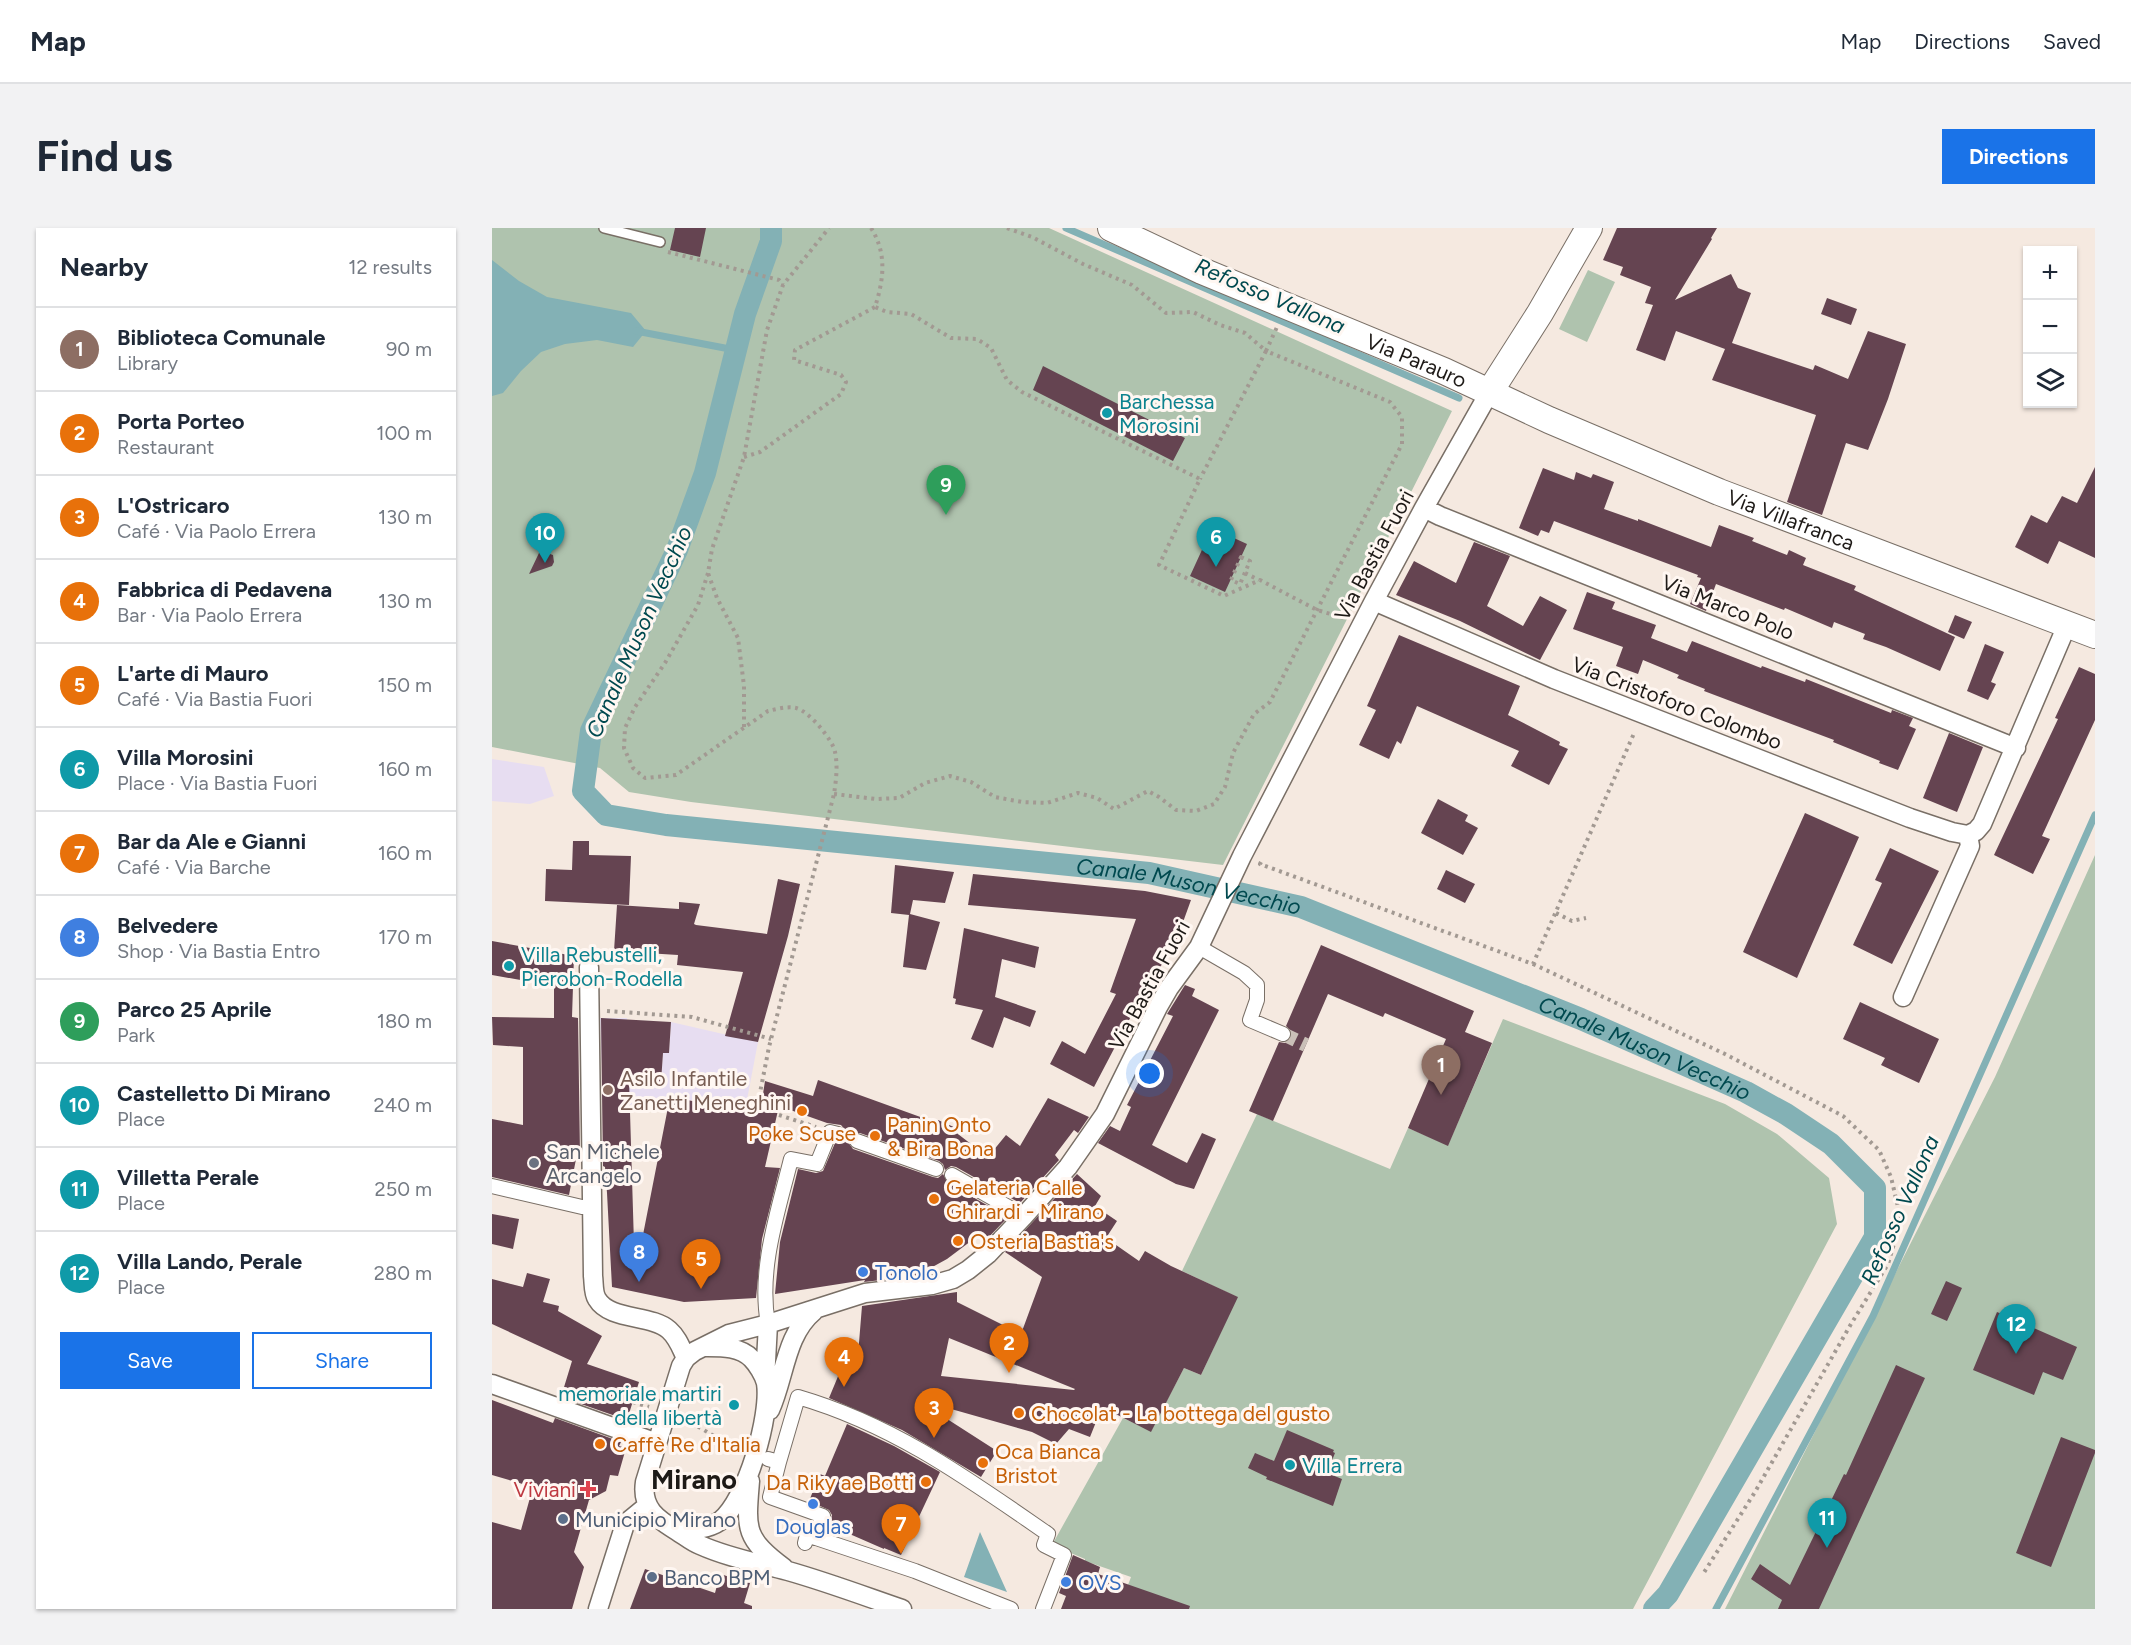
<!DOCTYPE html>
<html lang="en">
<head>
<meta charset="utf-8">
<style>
	body { margin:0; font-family:Figtree,sans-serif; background:#f2f2f3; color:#1f2937 }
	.controls { position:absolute; right:18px; top:18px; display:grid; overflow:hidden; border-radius:0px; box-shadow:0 2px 4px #0004 }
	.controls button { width:54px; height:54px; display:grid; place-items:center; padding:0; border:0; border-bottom:2px solid #e0e1e3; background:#fff; color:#1f2937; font:30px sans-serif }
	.you { position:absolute; left:658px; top:846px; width:21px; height:21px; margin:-15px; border:4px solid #fff; border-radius:50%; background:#1a73e8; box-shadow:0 0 0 9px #1a73e833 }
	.badge { display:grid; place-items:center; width:39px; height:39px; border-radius:50%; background:#1a73e8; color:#fff; font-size:20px; font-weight:700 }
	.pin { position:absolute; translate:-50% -50px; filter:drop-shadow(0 2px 3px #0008) }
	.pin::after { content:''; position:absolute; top:32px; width:21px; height:18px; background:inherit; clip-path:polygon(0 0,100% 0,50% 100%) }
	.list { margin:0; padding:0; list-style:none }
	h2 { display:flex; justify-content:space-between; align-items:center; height:78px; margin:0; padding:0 24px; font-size:26px }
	h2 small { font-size:20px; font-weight:400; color:#747a83 }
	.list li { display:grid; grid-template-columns:39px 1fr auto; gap:18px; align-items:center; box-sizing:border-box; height:84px; padding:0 24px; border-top:2px solid #e0e1e3 }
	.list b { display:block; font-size:22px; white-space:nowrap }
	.list p { margin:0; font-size:20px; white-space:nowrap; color:#747a83 }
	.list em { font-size:20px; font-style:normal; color:#747a83 }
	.actions { display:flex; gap:12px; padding:18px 24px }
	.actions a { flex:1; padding:14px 0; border:2px solid #1a73e8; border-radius:0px; text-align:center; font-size:21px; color:#1a73e8 }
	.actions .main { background:#1a73e8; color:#fff }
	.icon { flex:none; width:33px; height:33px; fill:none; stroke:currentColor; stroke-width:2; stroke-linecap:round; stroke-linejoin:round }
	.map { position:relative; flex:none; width:1603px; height:1381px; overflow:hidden; border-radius:0px }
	header { display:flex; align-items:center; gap:36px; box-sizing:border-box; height:84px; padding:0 30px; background:#fff; border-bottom:2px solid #e0e1e3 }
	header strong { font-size:28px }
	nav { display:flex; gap:33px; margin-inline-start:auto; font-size:21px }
	.intro { display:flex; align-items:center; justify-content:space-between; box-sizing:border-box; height:144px; padding:0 36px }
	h1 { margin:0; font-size:42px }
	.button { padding:15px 27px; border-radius:0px; background:#1a73e8; color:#fff; font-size:21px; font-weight:700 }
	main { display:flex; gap:36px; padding:0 36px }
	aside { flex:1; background:#fff; border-radius:0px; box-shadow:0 2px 4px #0004 }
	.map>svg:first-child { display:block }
</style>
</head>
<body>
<header>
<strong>Map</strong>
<nav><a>Map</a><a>Directions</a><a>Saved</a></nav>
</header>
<div class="intro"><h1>Find us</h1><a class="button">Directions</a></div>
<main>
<aside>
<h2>Nearby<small>12 results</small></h2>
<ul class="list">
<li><span class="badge" style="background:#8d6e63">1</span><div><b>Biblioteca Comunale</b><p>Library</p></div><em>90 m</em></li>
<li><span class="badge" style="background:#e8710a">2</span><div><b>Porta Porteo</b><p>Restaurant</p></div><em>100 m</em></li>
<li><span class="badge" style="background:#e8710a">3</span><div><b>L'Ostricaro</b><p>Café · Via Paolo Errera</p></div><em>130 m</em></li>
<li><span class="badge" style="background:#e8710a">4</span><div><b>Fabbrica di Pedavena</b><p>Bar · Via Paolo Errera</p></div><em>130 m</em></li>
<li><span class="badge" style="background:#e8710a">5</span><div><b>L'arte di Mauro</b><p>Café · Via Bastia Fuori</p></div><em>150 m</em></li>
<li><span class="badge" style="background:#0f9aa8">6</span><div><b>Villa Morosini</b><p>Place · Via Bastia Fuori</p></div><em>160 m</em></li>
<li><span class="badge" style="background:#e8710a">7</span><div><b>Bar da Ale e Gianni</b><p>Café · Via Barche</p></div><em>160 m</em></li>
<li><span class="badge" style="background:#3f7fe0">8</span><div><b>Belvedere</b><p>Shop · Via Bastia Entro</p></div><em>170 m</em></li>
<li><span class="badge" style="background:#2e9e5b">9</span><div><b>Parco 25 Aprile</b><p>Park</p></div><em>180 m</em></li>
<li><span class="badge" style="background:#0f9aa8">10</span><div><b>Castelletto Di Mirano</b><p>Place</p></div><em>240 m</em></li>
<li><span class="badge" style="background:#0f9aa8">11</span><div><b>Villetta Perale</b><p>Place</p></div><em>250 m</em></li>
<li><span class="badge" style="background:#0f9aa8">12</span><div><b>Villa Lando, Perale</b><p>Place</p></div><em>280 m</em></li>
</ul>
<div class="actions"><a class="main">Save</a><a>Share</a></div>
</aside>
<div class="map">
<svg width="1603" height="1381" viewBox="0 0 1603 1381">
	<rect width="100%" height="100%" fill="#f5e9e0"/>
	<!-- education -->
	<path fill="#e7ddf1" d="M0 531 52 539 62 568 38 576 0 573Z
		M108 790H135L137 851 169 853 171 825H177L179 794 266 814 253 882 240 879 230 933 225 895 228 877 198 872 195 887 186 886 137 877 111 861Z"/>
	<!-- green -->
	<path fill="#afc3ae" d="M0 0H557L960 183 731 637 199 574 137 564 108 540 0 519Z
		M1096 42 1123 54 1095 114 1067 101Z
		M1603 627V1381H1233L1503 849Z
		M1011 791 1233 876 1285 906 1337 950 1345 996 1141 1381H682L636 1357 639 1349 593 1333V1331L560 1317 631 1190 659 1203 692 1140 709 1147 745 1069 690 1043 765 886 898 941 916 900 956 917Z"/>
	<!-- water -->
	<path fill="#83b1b5" d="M0 32 27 53 55 69 139 85 154 103 141 119 105 112 73 116 49 124 29 143 11 165 0 168Z
		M488 1304 515 1364 472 1349Z"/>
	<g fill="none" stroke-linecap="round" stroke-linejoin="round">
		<!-- stream -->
		<path stroke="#83b1b5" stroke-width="7" d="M574 0 967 170
			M144 103 243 122
			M1224 1381 1381 1088 1603 587"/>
		<!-- canal -->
		<path stroke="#83b1b5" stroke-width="22" id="s1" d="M279 0V13L253 86 213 245 185 322 99 503 91 563 114 587 174 597 657 645 809 679 1089 791 1254 864 1294 886 1339 916 1383 960V1009L1176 1366 1162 1381"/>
	</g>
	<!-- building -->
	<path fill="#654451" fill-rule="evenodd" d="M183 0H214L208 29 178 22Z
		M1125 0H1225L1219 10 1220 11 1183 72 1239 46 1246 60 1259 65 1240 115 1321 142 1323 137 1356 151 1376 103 1414 116 1396 171 1376 222 1354 215 1330 287 1295 274 1324 187 1220 152 1233 121 1184 103 1173 133 1144 122 1161 77 1153 75 1159 59 1128 47 1131 39 1111 32Z
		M1335 70 1365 81 1359 97 1329 86Z
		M551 138 693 210 681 233 541 162Z
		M1603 239V330L1567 313 1556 336 1523 319 1539 287 1555 295 1570 268 1585 275Z
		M1051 240 1082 252 1084 244 1099 250 1101 246 1122 254 1112 281 1146 293V291L1219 319 1227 297 1262 310 1260 313 1295 327 1297 322 1314 330 1311 337 1364 358 1362 362 1463 409 1448 443 1394 419 1371 411 1373 406 1342 394 1340 400 1293 380 1292 382 1224 356 1214 383 1198 376 1209 350 1205 349 1206 347 1062 293 1057 305 1049 302 1046 308 1027 300Z
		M720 300 755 316 733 364 698 348Z
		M982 314 1018 328 995 378 1031 398 1048 368 1075 382 1048 432 968 393 904 367 922 333 964 355Z
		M47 325H55L61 327 62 334 60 338 37 346Z
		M1095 364 1123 374 1120 381 1164 397 1159 410 1195 424 1200 413 1269 440 1270 438 1313 454 1314 451 1399 485 1400 482 1421 490 1417 498 1424 501 1406 542 1387 535 1388 533 1341 514 1342 512 1212 463 1213 461 1185 450 1187 447 1151 432 1146 446 1124 438 1131 419 1081 401Z
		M1463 387 1480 394 1472 411 1456 404Z
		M907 407 1028 458 1016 487 1068 514 1067 517 1076 521 1057 557 1019 538 1027 523 925 478 909 516 905 513 897 531 867 517 884 482 875 478Z
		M1493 416 1512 424 1499 454 1504 456 1496 472 1475 463Z
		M1587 439 1603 446V492L1550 608 1558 611 1541 646 1502 627 1566 491 1563 490Z
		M1457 505 1491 519 1465 584 1431 570Z
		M946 571 976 587 973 593 986 600 971 627 929 605Z
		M1313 585 1367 609 1305 750 1251 724Z
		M81 613H97V627L139 628 137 677 53 673 54 641 80 642Z
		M1398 620 1447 643 1400 736 1361 717 1390 655 1383 652Z
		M403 637 462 644 453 675 421 672 418 686 448 694 434 742 411 739 417 687 399 685Z
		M954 642 983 656 973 675 945 661Z
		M481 646 653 663 699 672 682 719 664 745 672 748 654 778 646 775 602 859 558 836 570 813 593 826 624 766 618 764 644 691 476 677Z
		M286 651 308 656 296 708 266 814 233 808 251 744 185 737 186 727 122 723 125 677 187 681V674L208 676 202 696 204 697 275 706Z
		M472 700 547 719 543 740 510 731 503 769 544 783 538 799 512 789 501 820 479 811 491 782 463 776 464 771 461 770Z
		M0 713 82 728 80 789 86 790 88 927 85 926 77 967 0 949V891L31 897V819L1 817 0 789 62 790V758L0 747Z
		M829 717 982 783 973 804 1000 815 956 918 916 900 954 811 893 785 891 789 836 766 781 893 757 883 787 814 793 815 799 810 800 804 794 798Z
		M693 757 703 761 700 768 727 782 660 917 695 935 710 905 724 911 702 961 684 956 606 915 618 898 628 903 639 879 635 877 681 788 675 786Z
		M1368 774 1447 811 1427 855 1389 837 1393 830 1351 811Z
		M109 790 179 794 177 825H171L169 854 137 851 142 1016 149 1017 178 869 268 885 273 853 321 868 326 852 445 895 446 892 464 900 462 903 496 929 514 907 528 918 556 870 597 889 586 905 582 902 563 927 567 932 528 975 464 939 459 938 453 942 451 936 447 933 368 905 360 906 356 914 361 921 441 949 446 950 451 946 456 955 516 989 494 1012 487 1007 455 1031 424 1048 372 1054 373 1052 283 1066 288 1014 306 941 324 945 331 943 343 915 352 913 355 908 354 903 349 897 335 895 287 878 273 939 288 940 270 1011 264 1070 192 1074 120 1059 115 965 113 939 111 938Z
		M585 946 609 968 603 978 625 993 614 1010 647 1033 653 1023 679 1038 746 1069 709 1147 692 1140 659 1204 610 1179 598 1209 577 1201 564 1216 540 1204 424 1171 505 1223 489 1249 410 1202 337 1170 352 1134 365 1139 370 1078 465 1064V1074L529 1106 550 1049 513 1024ZM457 1110 583 1161 582 1162 449 1148Z
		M0 986 27 991 21 1021 0 1016Z
		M35 1045 58 1051 51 1074 67 1078 66 1083 110 1108 95 1136 147 1154 135 1192 69 1169 80 1133 0 1096V1051L31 1059Z
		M1454 1053 1470 1060 1455 1093 1439 1086Z
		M1505 1084 1585 1119 1571 1152 1551 1144 1542 1167 1481 1142Z
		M1404 1137 1433 1150 1327 1381H1286L1290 1372 1259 1351 1268 1336 1298 1357 1352 1246 1354 1247Z
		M0 1172 61 1195 63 1190 129 1214 127 1218 134 1220 126 1248 118 1247 114 1263 97 1272 82 1324 92 1339 80 1381H0V1294L29 1302 41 1259 0 1247Z
		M355 1196 402 1218 448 1244 409 1327 392 1320V1321L337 1297 340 1287 337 1282 317 1273 328 1246 333 1248Z
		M795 1202 842 1222 841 1224 843 1225 835 1245 850 1251 841 1278 774 1251 775 1249 756 1240 763 1225 782 1233Z
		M1569 1209 1603 1222V1225L1559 1339 1524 1325Z
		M581 1327 608 1339 606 1346 698 1378 697 1381H569L574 1368 567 1365Z
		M153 1341 223 1365 228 1346 258 1355 252 1375 260 1378V1381H138Z"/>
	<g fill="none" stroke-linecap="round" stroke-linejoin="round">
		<!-- pedestrian-tunnel -->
		<path stroke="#cac0b8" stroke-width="14" stroke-dasharray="14 7" stroke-linecap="butt" d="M791 806 814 817"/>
		<!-- service casing -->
		<g stroke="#796f66" stroke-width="12">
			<path id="service" d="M112 0 168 14"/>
		</g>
		<!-- pedestrian casing -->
		<g stroke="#796f66" stroke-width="16">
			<path id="pedestrian" d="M707 719 752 745 765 757V772L758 792 791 806
				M365 913 444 941
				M460 947 532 988
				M0 958 90 979H100
				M276 1096C266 1041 286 984 299 931L325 936 338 904 346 906
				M276 1231 287 1234 306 1169C402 1197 475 1250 556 1306L552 1317 572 1327 551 1381
				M287 1234 278 1269 331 1288 323 1310
				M313 1315 315 1307 423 1343 519 1381"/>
		</g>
		<!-- minor casing -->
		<g stroke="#796f66" stroke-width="21">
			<path id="minor" d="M932 280 948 288 1524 520
				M882 373 1062 451 1418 590 1460 604 1476 607
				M97 739 101 1048C102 1055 101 1065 105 1071 118 1093 159 1086 177 1102 186 1110 189 1120 194 1130
				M1411 769 1478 618 1476 607 1484 603 1490 596 1575 397
				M273 1152 276 1096
				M0 1156 165 1215
				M278 1182C293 1149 293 1107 322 1083
				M258 1253C254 1301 252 1310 292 1340
				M184 1302C199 1302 215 1302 228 1293 255 1272 279 1187 274 1155 272 1147 265 1136 260 1131 248 1118 228 1119 211 1119
				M106 1381 133 1296 155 1278
				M410 1381C372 1368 335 1354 296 1343 267 1335 237 1330 208 1317 200 1314 193 1308 185 1303 165 1291 149 1280 153 1254L189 1138 194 1130 203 1123 237 1106 276 1096 373 1065 440 1057 461 1051 476 1042 496 1026 532 988 576 939 613 886 666 779 677 760 707 719 750 628 882 373 932 280 997 165"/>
		</g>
		<!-- secondary casing -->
		<g stroke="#796f66" stroke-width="28">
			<g id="secondary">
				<path id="s2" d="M619 0 710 43 952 143 1057 192 1227 264 1603 407"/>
				<path d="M997 165 1048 85 1097 0"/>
			</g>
		</g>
		<!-- path -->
		<path stroke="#a29992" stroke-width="4" stroke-dasharray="3 4.5" stroke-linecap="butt" d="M379 0C395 25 392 51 383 79L395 84 419 86 459 110 485 111 499 120 515 152 530 164 708 251 667 337 732 368 768 352 825 382 852 390
			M515 0 540 9 591 36 640 57 674 85 701 84 728 97 753 105 774 123 708 251
			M176 24 287 52 291 57
			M252 229 268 224 349 166 354 154 349 147 302 132 303 122 383 79
			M749 329 758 333 748 356 739 352Z
			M216 345 206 377 173 435 143 479 133 500 132 520 141 540 153 550 184 547 276 483C285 481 295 478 304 480 317 483 341 512 343 524 346 538 344 553 342 566L277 819 265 880 267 881
			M753 345 767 352
			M252 499V458L246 410 225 370 216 345 220 321 252 229 275 102 291 57 337 0
			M342 566 384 571 407 570 433 555 458 548 479 554 503 569 530 574 555 575 586 565 605 570 622 581 656 563 667 569 684 582 704 583 722 576 733 559 741 525 762 486 778 474 910 216V189L898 174 774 123 785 99
			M769 634 768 636 1041 736 1143 503
			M1064 685 1080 693 1094 690
			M1041 736 1233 826 1351 888 1387 922 1399 949 1409 992 1396 1036 1359 1096 1263 1264 1211 1346
			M115 783 200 789 279 811
			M287 887 324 899
			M141 1174 157 1179
			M193 1191 246 1222"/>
		<!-- service -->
		<use href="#service" stroke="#fff" stroke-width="9"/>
		<!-- pedestrian -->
		<use href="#pedestrian" stroke="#fff" stroke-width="14"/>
		<!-- minor -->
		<use href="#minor" stroke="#fff" stroke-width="18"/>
		<!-- secondary -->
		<use href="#secondary" stroke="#fff" stroke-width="26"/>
	</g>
	<!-- markers -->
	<g fill="#0f9aa8" stroke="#fff7f2" stroke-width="2">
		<circle cx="615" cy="185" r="6"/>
		<circle cx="17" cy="738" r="6"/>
		<circle cx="242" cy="1177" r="6"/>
		<circle cx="798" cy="1237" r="6"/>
	</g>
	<circle fill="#8d6e63" stroke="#fff7f2" stroke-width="2" cx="116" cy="862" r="6"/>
	<g fill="#e8710a" stroke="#fff7f2" stroke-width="2">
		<circle cx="310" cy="883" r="6"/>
		<circle cx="383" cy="908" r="6"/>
		<circle cx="442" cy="971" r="6"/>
		<circle cx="466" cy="1013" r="6"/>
		<circle cx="527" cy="1185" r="6"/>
		<circle cx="108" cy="1216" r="6"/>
		<circle cx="491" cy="1235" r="6"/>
		<circle cx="434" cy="1254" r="6"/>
	</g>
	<circle fill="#6b7280" stroke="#fff7f2" stroke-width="2" cx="42" cy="935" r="6"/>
	<g fill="#3f7fe0" stroke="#fff7f2" stroke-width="2">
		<circle cx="371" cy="1044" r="6"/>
		<circle cx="321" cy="1276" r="6"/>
		<circle cx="574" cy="1354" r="6"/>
	</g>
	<path fill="#e0444e" stroke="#fff7f2" stroke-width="2" d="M93 1252h6v6h6v6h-6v6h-6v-6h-6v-6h6z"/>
	<g fill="#5c6f8a" stroke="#fff7f2" stroke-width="2">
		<circle cx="71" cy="1291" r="6"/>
		<circle cx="160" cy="1349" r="6"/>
	</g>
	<g text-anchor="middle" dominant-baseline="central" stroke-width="6" stroke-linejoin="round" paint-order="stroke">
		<!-- street labels -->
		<g font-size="21" fill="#1e1a17" stroke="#fff7f2">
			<text stroke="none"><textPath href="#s2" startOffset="333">Via Parauro</textPath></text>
			<text stroke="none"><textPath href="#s2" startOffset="740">Via Villafranca</textPath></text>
			<text transform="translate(882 327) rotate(-62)">Via Bastia Fuori</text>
			<text transform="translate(1236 379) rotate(22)">Via Marco Polo</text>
			<text transform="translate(1185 475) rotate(21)">Via Cristoforo Colombo</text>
			<text transform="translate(657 757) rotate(-61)">Via Bastia Fuori</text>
		</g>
		<!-- culture labels -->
		<g font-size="21" fill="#0d838f" stroke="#fff7f2" text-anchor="start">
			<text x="627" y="173">Barchessa<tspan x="627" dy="24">Morosini</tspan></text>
			<text x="29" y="726">Villa Rebustelli,<tspan x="29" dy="24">Pierobon-Rodella</tspan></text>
			<text x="230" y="1165" text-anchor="end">memoriale martiri<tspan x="230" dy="24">della libertà</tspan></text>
			<text x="810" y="1237">Villa Errera</text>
		</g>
		<!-- education labels -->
		<g font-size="21" fill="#785e54" stroke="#fff7f2" text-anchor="start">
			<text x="128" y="850">Asilo Infantile<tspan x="128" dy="24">Zanetti Meneghini</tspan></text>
		</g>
		<!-- food labels -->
		<g font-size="21" fill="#c56008" stroke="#fff7f2" text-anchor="start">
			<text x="395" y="896">Panin Onto<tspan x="395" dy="24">&amp; Bira Bona</tspan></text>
			<text x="310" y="905" text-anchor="middle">Poke Scuse</text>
			<text x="454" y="959">Gelateria Calle<tspan x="454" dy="24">Ghirardi - Mirano</tspan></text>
			<text x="478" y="1013">Osteria Bastia's</text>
			<text x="539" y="1185">Chocolat - La bottega del gusto</text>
			<text x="120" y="1216">Caffè Re d'Italia</text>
			<text x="503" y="1223">Oca Bianca<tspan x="503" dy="24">Bristot</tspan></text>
			<text x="422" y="1254" text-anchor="end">Da Riky ae Botti</text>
		</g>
		<!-- worship labels -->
		<g font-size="21" fill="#5b616d" stroke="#fff7f2" text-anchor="start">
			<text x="54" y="923">San Michele<tspan x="54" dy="24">Arcangelo</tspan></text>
		</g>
		<!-- shop labels -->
		<g font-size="21" fill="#366cbe" stroke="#fff7f2" text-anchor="start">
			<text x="383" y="1044">Tonolo</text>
			<text x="321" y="1298" text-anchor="middle">Douglas</text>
			<text x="586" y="1354">OVS</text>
		</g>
		<!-- health labels -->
		<g font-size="21" fill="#be3a42" stroke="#fff7f2" text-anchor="end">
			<text x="84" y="1261">Viviani</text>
		</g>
		<!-- service labels -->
		<g font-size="21" fill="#4e5e75" stroke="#fff7f2" text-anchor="start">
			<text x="83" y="1291">Municipio Mirano</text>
			<text x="172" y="1349">Banco BPM</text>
		</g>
		<!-- water labels -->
		<g font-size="22" font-style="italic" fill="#00494f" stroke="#fff7f2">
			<text transform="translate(778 68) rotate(23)">Refosso Vallona</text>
			<text transform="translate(147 404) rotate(-66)">Canale Muson Vecchio</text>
			<text stroke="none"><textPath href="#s1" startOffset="1218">Canale Muson Vecchio</textPath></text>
			<text stroke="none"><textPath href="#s1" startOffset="1704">Canale Muson Vecchio</textPath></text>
			<text transform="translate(1408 982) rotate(-66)">Refosso Vallona</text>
		</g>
		<!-- district labels -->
		<g font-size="27" font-weight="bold" fill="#1e1a17" stroke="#fff7f2">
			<text x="202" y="1251">Mirano</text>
		</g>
	</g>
</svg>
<div class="controls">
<button>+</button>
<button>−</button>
<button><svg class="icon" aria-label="layers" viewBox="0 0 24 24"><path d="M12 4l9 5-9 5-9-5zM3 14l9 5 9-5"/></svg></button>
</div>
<div class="you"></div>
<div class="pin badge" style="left:949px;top:867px;background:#8d6e63">1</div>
<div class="pin badge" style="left:517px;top:1145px;background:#e8710a">2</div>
<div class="pin badge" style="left:442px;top:1210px;background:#e8710a">3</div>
<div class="pin badge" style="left:352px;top:1159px;background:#e8710a">4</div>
<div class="pin badge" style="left:209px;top:1061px;background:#e8710a">5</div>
<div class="pin badge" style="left:724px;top:339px;background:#0f9aa8">6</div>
<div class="pin badge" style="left:409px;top:1326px;background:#e8710a">7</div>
<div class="pin badge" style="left:147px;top:1054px;background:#3f7fe0">8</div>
<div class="pin badge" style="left:454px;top:287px;background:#2e9e5b">9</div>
<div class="pin badge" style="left:53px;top:335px;background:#0f9aa8">10</div>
<div class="pin badge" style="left:1335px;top:1320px;background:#0f9aa8">11</div>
<div class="pin badge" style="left:1524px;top:1126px;background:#0f9aa8">12</div>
</div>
</main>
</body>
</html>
